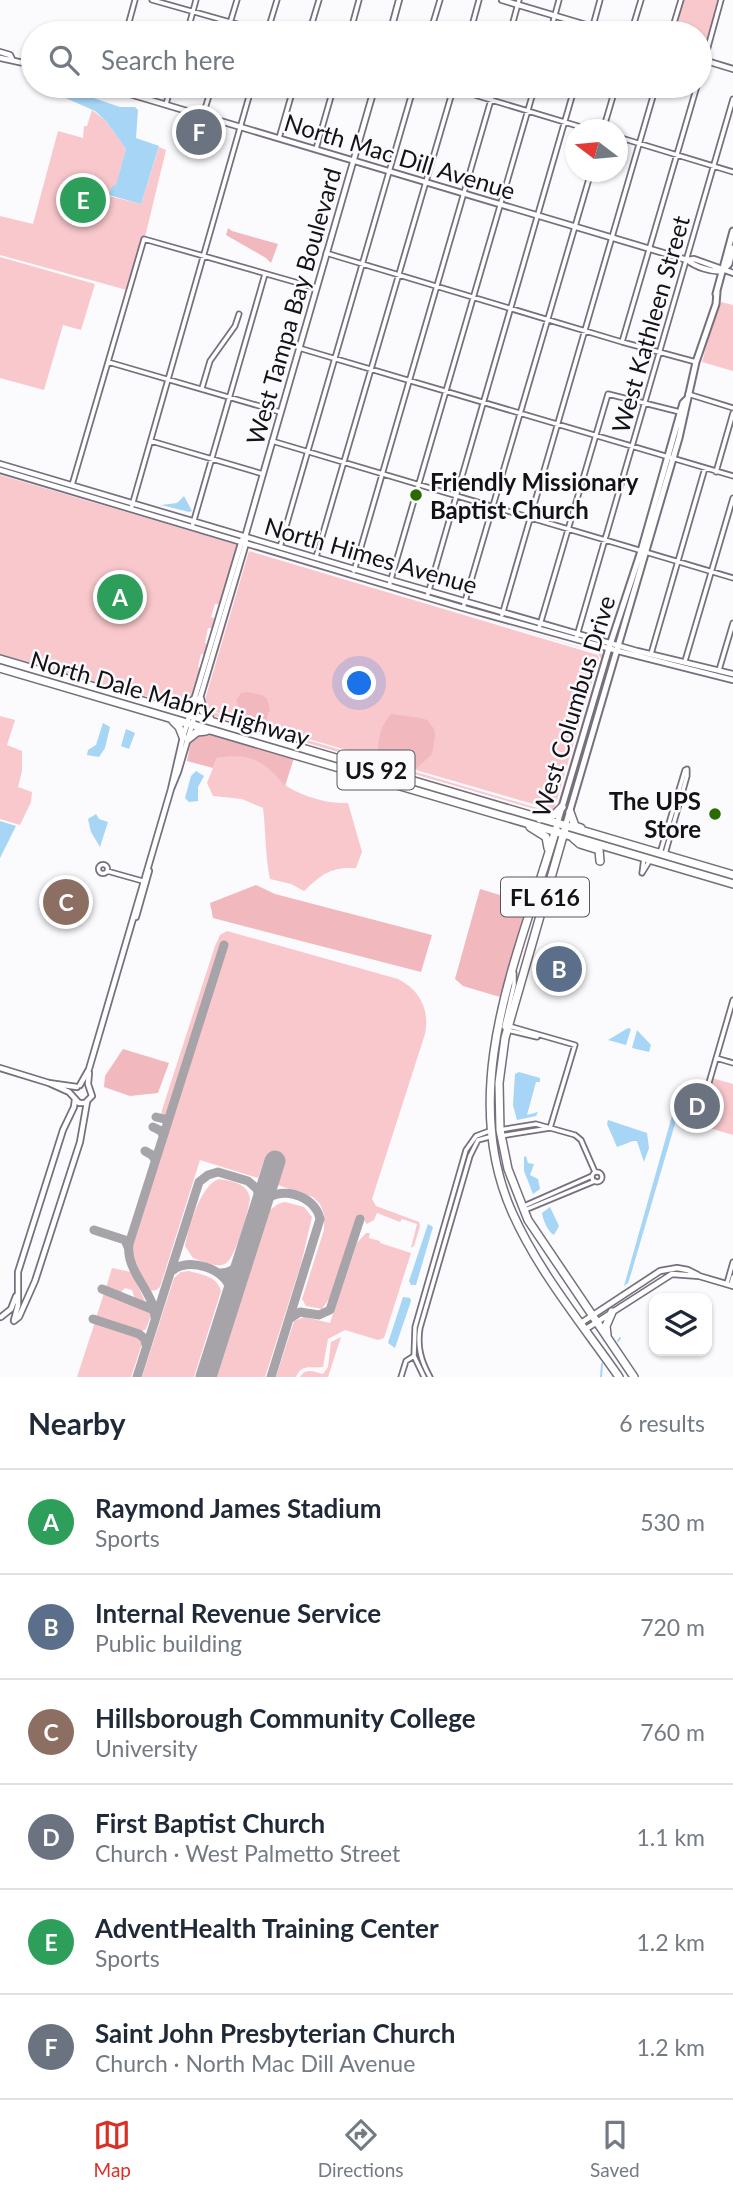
<!DOCTYPE html>
<html lang="en">
<head>
<meta charset="utf-8">
<style>
	body { margin:0; font-family:Lato,sans-serif; background:#f6f6f7; color:#1f2937 }
	.controls { position:absolute; right:21px; bottom:21px; display:grid; overflow:hidden; border-radius:14px; box-shadow:0 2px 5px #0004 }
	.controls button { width:63px; height:63px; display:grid; place-items:center; padding:0; border:0; border-bottom:2px solid #e0e1e3; background:#fff; color:#1f2937; font:35px sans-serif }
	.compass { position:absolute; left:565px; top:119px; width:63px; height:63px; border-radius:50%; background:#fff; box-shadow:0 2px 5px #0004; rotate:286deg }
	.you { position:absolute; left:360px; top:684px; width:24px; height:24px; margin:-18px; border:5px solid #fff; border-radius:50%; background:#1a73e8; box-shadow:0 0 0 10px #1a73e833 }
	.badge { display:grid; place-items:center; width:46px; height:46px; border-radius:50%; background:#d93025; color:#fff; font-size:23px; font-weight:700 }
	.pin { position:absolute; translate:-50% -50%; border:4px solid #fff; box-shadow:0 2px 7px #0006 }
	.list { margin:0; padding:0; list-style:none }
	h2 { display:flex; justify-content:space-between; align-items:center; height:91px; margin:0; padding:0 28px; font-size:30px }
	h2 small { font-size:23px; font-weight:400; color:#747a83 }
	.list li { display:grid; grid-template-columns:46px 1fr auto; gap:21px; align-items:center; box-sizing:border-box; height:105px; padding:0 28px; border-top:2px solid #e0e1e3 }
	.list b { display:block; font-size:26px; white-space:nowrap }
	.list p { margin:0; font-size:23px; white-space:nowrap; color:#747a83 }
	.list em { font-size:23px; font-style:normal; color:#747a83 }
	.icon { flex:none; width:38px; height:38px; fill:none; stroke:currentColor; stroke-width:2; stroke-linecap:round; stroke-linejoin:round }
	.map { position:relative; flex:none; width:733px; height:1377px; overflow:hidden }
	.search { position:absolute; background:#fff; box-shadow:0 2px 5px #0004; left:21px; right:21px; top:21px; height:77px; display:flex; align-items:center; gap:18px; box-sizing:border-box; padding:0 24px; border-radius:38px; color:#747a83; font-size:26px }
	.sheet { height:721px; background:#fff }
	nav { display:flex; justify-content:space-around; align-items:center; box-sizing:border-box; height:98px; border-top:2px solid #e0e1e3; background:#fff; font-size:19px; color:#747a83 }
	nav a { display:grid; justify-items:center; gap:4px }
	nav .on { color:#d93025 }
	.map>svg:first-child { display:block }
</style>
</head>
<body>
<div class="map">
<svg width="733" height="1377" viewBox="0 0 733 1377">
	<rect width="100%" height="100%" fill="#fbfafd"/>
	<!-- green -->
	<path fill="#f8c8cc" d="M683 0H719L703 59 700 58V33H673Z
		M92 110 106 121 126 149 116 186H112L109 196 141 204 159 147 166 150 145 237H142L127 290 0 255V216L33 224 58 131 83 138 84 126H87Z
		M0 257 95 284 81 330 63 325 44 390 0 378Z
		M721 302 733 305V371L702 362 716 310Z
		M0 475 238 545 220 604H215L211 617 216 619 213 628H208L205 643 208 645 205 654H201L198 666 199 668 202 666 193 697 180 706 0 654Z
		M252 549 606 655 559 808 552 814 211 715 209 711 551 812 556 810 601 659 598 653Z
		M248 551 204 700 243 559Z
		M249 551 598 655 599 658 554 810 205 709 204 703Z
		M0 716 15 720 7 745 22 751V771L18 787 32 792 31 802 20 825 0 819Z
		M237 754C252 757 266 764 277 775 281 779 283 784 288 787 305 797 328 804 348 803L362 852 356 868C330 867 322 874 304 891L291 884 270 879C265 854 266 832 263 808L242 799 213 796 207 783 217 758Z
		M227 931 398 979C420 990 430 1010 425 1034L372 1199 376 1206 419 1222 420 1226 414 1246 411 1248 417 1224 402 1219 400 1222 377 1213 374 1220 367 1224 364 1220 357 1218 329 1299 322 1309 306 1306 302 1299 324 1230V1214L320 1204 313 1197 278 1185 285 1164 265 1158 258 1178 200 1160 160 1287 156 1290 150 1291 147 1287 132 1256 133 1240 227 945 222 943 166 1115 161 1116 162 1110 215 946 220 935Z
		M712 1078 733 1084V1135L706 1127 716 1093 709 1091Z
		M219 1179C232 1181 247 1183 250 1198 249 1210 235 1260 225 1264 216 1268 202 1261 193 1258L185 1246C188 1228 201 1184 219 1179Z
		M285 1202 304 1207 312 1217 301 1264 265 1377H217L270 1210 278 1204Z
		M366 1233H370L369 1238 380 1241V1243L411 1253 384 1338 378 1340 345 1330 328 1339 323 1367C312 1369 302 1363 296 1377H276L294 1321 304 1317 330 1323 357 1243Z
		M112 1268 131 1272 146 1303 135 1299 132 1290 125 1288 120 1293 106 1288Z
		M189 1271C203 1275 217 1276 221 1291L194 1377H142L174 1278 181 1272Z
		M104 1293 147 1309 151 1315 146 1329 140 1332 96 1318Z
		M95 1322 140 1337 142 1344 131 1377H77Z
		M341 1337 328 1377H300C306 1367 314 1372 323 1374L328 1367 331 1342Z"/>
	<!-- forest -->
	<path fill="#f1b8be" d="M228 228 232 231 278 244 271 263 266 258 226 235Z
		M247 692 262 695 267 699 270 710 268 713 267 721 244 716 236 701 241 693Z
		M391 714 421 718 427 720 434 729 435 736 432 754 416 769 378 758C378 740 379 728 391 714Z
		M207 733 294 758 285 786C265 761 249 752 217 758L213 768 187 761 191 741 196 735Z
		M256 885 275 894 432 935 421 972 213 918 210 903Z
		M480 889 527 903 500 997 463 986 455 979Z
		M123 1049 169 1063 158 1093 130 1096 104 1087 105 1076Z"/>
	<!-- water -->
	<path fill="#a6d5f5" d="M64 88 120 107H135L138 110 136 138 159 146 141 204 109 195 112 186 116 185 126 149 106 121 95 111 52 92V90Z
		M184 496 192 511 189 512 161 505 177 503Z
		M103 723 110 727 105 748 99 757 87 755 88 750 96 745Z
		M126 729 135 733 129 749 121 746Z
		M196 771 204 776 198 787V801L189 802 185 798 191 776Z
		M96 814 99 819 108 822 100 847 91 832 88 819Z
		M0 821 16 826 0 858Z
		M628 1028 631 1029 626 1045 608 1040Z
		M637 1030 651 1045 649 1052 632 1048Z
		M519 1072 540 1078V1082H536L527 1115 538 1112 536 1116 517 1120 513 1105 515 1074Z
		M681 1084 686 1086 684 1093 631 1274 628 1283 624 1286Z
		M608 1120 647 1133 649 1148 644 1162 637 1141H633L617 1147 607 1124Z
		M526 1156 528 1163 534 1164 530 1175 538 1179 540 1189 533 1194 524 1171V1157Z
		M550 1207 559 1226 554 1235C548 1232 543 1220 542 1213Z
		M428 1224 433 1227 416 1285H411L409 1281Z
		M403 1297 410 1298 411 1301 395 1348 388 1343Z"/>
	<g fill="none" stroke-linecap="round" stroke-linejoin="round">
		<!-- stream -->
		<path stroke="#a6d5f5" stroke-width="2" d="M618 1341 620 1338
			M601 1377 602 1364"/>
		<!-- taxiway -->
		<path stroke="#a6a4a8" stroke-width="9" d="M156 1117 168 1120
			M153 1127 161 1131 163 1135
			M145 1151 152 1155 155 1160
			M261 1204C277 1184 315 1194 320 1219L271 1377
			M94 1230 125 1240 128 1247
			M172 1271C186 1256 228 1269 230 1290 232 1302 224 1316 221 1327
			M218 1273C243 1275 246 1249 252 1230
			M102 1289 154 1310
			M93 1319 139 1334 145 1339 146 1345
			M289 1319 300 1312 319 1315 330 1310 360 1219
			M155 1321C157 1293 125 1273 129 1244L224 945
			M137 1377 199 1182 208 1175 218 1172 248 1181 257 1189 261 1204"/>
		<!-- runway -->
		<path stroke="#a6a4a8" stroke-width="21" d="M206 1377 275 1161"/>
		<!-- minor casing -->
		<g stroke="#76707e" stroke-width="7">
			<path id="minor" d="M152 0 269 33
				M126 33 135 0
				M187 33 196 0
				M227 33 237 0
				M267 33 277 0
				M309 33 319 0
				M350 33 359 0
				M430 33 440 0
				M470 33 479 0
				M510 33 519 0
				M550 33 559 0
				M591 33 600 0
				M631 33 641 0
				M671 33 681 0
				M700 76 721 0
				M445 86 591 130
				M166 104 171 86
				M203 115 212 86
				M603 130 616 86
				M618 137 733 172
				M279 138 294 86
				M316 149 334 86
				M326 253 622 342 696 362
				M622 342 697 86
				M299 348 733 476
				M108 362 280 412
				M202 388 210 361 235 326 239 314
				M688 394 733 408
				M151 441 263 474
				M272 441 733 578
				M716 472 733 413
				M72 485 144 239 316 288
				M131 509 252 86
				M192 527 265 274
				M280 547 414 86
				M316 557 454 86
				M354 571 495 86
				M389 586 535 86
				M427 597 575 86
				M463 608 591 172
				M502 615 656 86
				M539 628 608 394 680 412
				M576 639 733 99
				M651 654 705 468
				M685 661 733 498
				M719 670 733 623
				M660 853 685 770
				M665 854 687 776V769
				M98.5 869a4.5 4.5 0 1 1 9 0a4.5 4.5 0 1 1-9 0Z
				M107 871 146 882
				M642 873 650 860
				M642 873 644 858
				M514 973V985L504 1027 507 1030 537 1037
				M509 1026 575 1045 550 1128
				M716 1058 733 1063
				M706 1093 733 1000
				M499 1130 536 1124 575 1135 581 1140 595 1172
				M500 1136 550 1128
				M592 1177a5 5 0 1 1 10 0a5 5 0 1 1-10 0Z
				M524 1206 592 1176
				M525 1210 595 1181
				M727 1283 733 1262
				M731 1285 733 1277
				M401 1377 406 1361 414 1356
				M424 1377 414 1356 415 1327 466 1150 476 1136 492 1130
				M430 1377C421 1361 417 1347 420 1328L470 1156 478 1140 493 1136"/>
		</g>
		<!-- tertiary casing -->
		<g stroke="#76707e" stroke-width="8">
			<path id="tertiary" d="M502 0 613 33
				M390 33 399 0
				M0 52 10 55 12 59
				M0 58 33 65
				M700 59 733 69
				M103 86 687 260 694 259 733 273
				M687 260C696 267 711 272 722 271
				M0 464 391 580 637 651 733 674
				M0 470 463 608 622 652 733 680
				M171 789 178 772 246 543 245 537 263 474 375 86
				M136 917 149 871
				M0 1068 49 1083 77 1087
				M49 1083 69 1092 79 1103H85L92 1096 88 1084 89 1073
				M80 1085 89 1069 171 789 183 737 242 540
				M1 1317 11 1309 16 1296
				M14 1320 18 1305V1272L63 1130 74 1107 75 1099
				M14 1321 19 1317 35 1281 80 1142 87 1102
				M581 1323 660 1271 677 1268 688 1270 698 1275
				M586 1329 672 1274 699 1276 733 1286"/>
		</g>
		<!-- secondary casing -->
		<g stroke="#76707e" stroke-width="9">
			<path id="secondary" d="M723 270 729 264 733 248
				M716 294 733 231
				M557 824 609 648 641 551 683 403 687 399
				M565 827 679 438 696 362 716 304 717 292"/>
		</g>
		<!-- primary casing -->
		<g stroke="#76707e" stroke-width="10">
			<path id="primary" d="M0 659 733 875
				M0 668 733 884
				M200 699 203 711 210 719
				M173 710 185 707 194 700
				M173 721 179 727 183 737
				M188 739 197 732 206 731
				M570 812 575 826 581 828
				M540 819 554 815 562 807
				M530 827 546 837 548 848
				M556 829C521 950 456 1086 512 1212 538 1271 582 1324 619 1377
				M565 829 505 1038 499 1083 500 1130 508 1169 528 1220 634 1377
				M573 838 580 844 599 850 600 861
				M607 1335 606 1326 612 1312"/>
		</g>
		<!-- minor -->
		<use href="#minor" stroke="#fff" stroke-width="3.5"/>
		<!-- tertiary -->
		<use href="#tertiary" stroke="#fff" stroke-width="4.5"/>
		<!-- secondary -->
		<use href="#secondary" stroke="#fff" stroke-width="5"/>
		<!-- primary -->
		<use href="#primary" stroke="#fff" stroke-width="7"/>
	</g>
	<!-- markers -->
	<g fill="#286b00" stroke="#fbfafd" stroke-width="2.5">
		<circle cx="416" cy="495" r="7"/>
		<circle cx="715" cy="814" r="7"/>
	</g>
	<g text-anchor="middle" dominant-baseline="central" stroke-width="5" stroke-linejoin="round" paint-order="stroke">
		<!-- shield labels -->
		<g fill="#fbfafd" stroke="#59575c" stroke-width="2">
			<rect x="337.5" y="750.5" width="77" height="39" rx="5"/>
			<rect x="501" y="877.5" width="88" height="39" rx="5"/>
		</g>
		<g font-size="23" font-weight="bold" fill="#141117">
			<text x="376" y="770">US 92</text>
			<text x="545" y="897">FL 616</text>
		</g>
		<!-- street labels -->
		<g font-size="24" fill="#141117" stroke="#fbfafd">
			<text transform="translate(400 156) rotate(17)">North Mac Dill Avenue</text>
			<text transform="translate(293 306) rotate(-74)">West Tampa Bay Boulevard</text>
			<text transform="translate(650 324) rotate(-74)">West Kathleen Street</text>
			<text transform="translate(371 555) rotate(16)">North Himes Avenue</text>
			<text transform="translate(170 698) rotate(16)">North Dale Mabry Highway</text>
			<text transform="translate(573 706) rotate(-73)">West Columbus Drive</text>
		</g>
		<!-- poi labels -->
		<g font-size="24" font-weight="bold" fill="#141117" stroke="#fbfafd" text-anchor="start">
			<text x="430" y="481">Friendly Missionary<tspan x="430" dy="28">Baptist Church</tspan></text>
			<text x="701" y="800" text-anchor="end">The UPS<tspan x="701" dy="28">Store</tspan></text>
		</g>
	</g>
</svg>
<div class="controls">
<button><svg class="icon" aria-label="layers" viewBox="0 0 24 24"><path d="M12 4l9 5-9 5-9-5zM3 14l9 5 9-5"/></svg></button>
</div>
<svg class="compass" viewBox="-18 -18 36 36"><path d="M0-13l5 13h-10z" fill="#e53935"/><path d="M0 13l5-13h-10z" fill="#747a83"/></svg>
<div class="you"></div>
<div class="pin badge" style="left:120px;top:597px;background:#2e9e5b">A</div>
<div class="pin badge" style="left:559px;top:969px;background:#5c6f8a">B</div>
<div class="pin badge" style="left:66px;top:902px;background:#8d6e63">C</div>
<div class="pin badge" style="left:697px;top:1106px;background:#6b7280">D</div>
<div class="pin badge" style="left:83px;top:200px;background:#2e9e5b">E</div>
<div class="pin badge" style="left:199px;top:132px;background:#6b7280">F</div>
<div class="search"><svg class="icon" aria-label="search" viewBox="0 0 24 24"><circle cx="10" cy="10" r="6"/><path d="M15 15l6 6"/></svg>Search here</div>
</div>
<section class="sheet">
<h2>Nearby<small>6 results</small></h2>
<ul class="list">
<li><span class="badge" style="background:#2e9e5b">A</span><div><b>Raymond James Stadium</b><p>Sports</p></div><em>530 m</em></li>
<li><span class="badge" style="background:#5c6f8a">B</span><div><b>Internal Revenue Service</b><p>Public building</p></div><em>720 m</em></li>
<li><span class="badge" style="background:#8d6e63">C</span><div><b>Hillsborough Community College</b><p>University</p></div><em>760 m</em></li>
<li><span class="badge" style="background:#6b7280">D</span><div><b>First Baptist Church</b><p>Church · West Palmetto Street</p></div><em>1.1 km</em></li>
<li><span class="badge" style="background:#2e9e5b">E</span><div><b>AdventHealth Training Center</b><p>Sports</p></div><em>1.2 km</em></li>
<li><span class="badge" style="background:#6b7280">F</span><div><b>Saint John Presbyterian Church</b><p>Church · North Mac Dill Avenue</p></div><em>1.2 km</em></li>
</ul>
</section>
<nav>
<a class="on"><svg class="icon" aria-label="map" viewBox="0 0 24 24"><path d="M3 6l6-2 6 2 6-2v14l-6 2-6-2-6 2zM9 4v14M15 6v14"/></svg>Map</a>
<a><svg class="icon" aria-label="directions" viewBox="0 0 24 24"><path d="M12 3l9 9-9 9-9-9zM9 14v-3h6M13 9l2 2-2 2"/></svg>Directions</a>
<a><svg class="icon" aria-label="saved" viewBox="0 0 24 24"><path d="M7 4h10v16l-5-4-5 4z"/></svg>Saved</a>
</nav>
</body>
</html>
